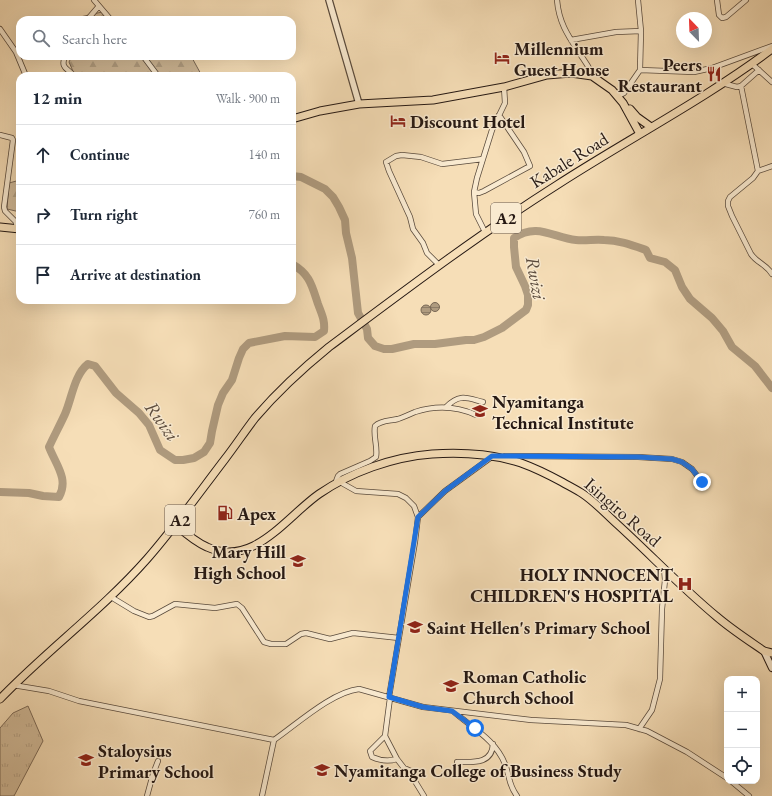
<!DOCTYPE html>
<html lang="en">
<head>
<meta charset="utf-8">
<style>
	body { margin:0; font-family:"EB Garamond",serif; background:#f6f6f7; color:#1f2937 }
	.controls { position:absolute; right:12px; bottom:12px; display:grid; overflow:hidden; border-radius:8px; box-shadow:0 4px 16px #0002 }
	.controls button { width:36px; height:36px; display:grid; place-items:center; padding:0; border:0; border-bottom:1px solid #e0e1e3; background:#fff; color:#1f2937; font:20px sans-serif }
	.compass { position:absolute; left:676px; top:12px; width:36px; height:36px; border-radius:50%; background:#fff; box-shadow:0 4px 16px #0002; rotate:337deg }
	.stop { position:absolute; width:12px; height:12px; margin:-9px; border:3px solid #1a73e8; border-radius:50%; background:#fff }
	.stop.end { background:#1a73e8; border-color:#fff; box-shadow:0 1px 4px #0008 }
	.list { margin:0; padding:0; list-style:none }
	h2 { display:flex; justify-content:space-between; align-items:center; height:52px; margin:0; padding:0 16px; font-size:17px }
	h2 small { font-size:13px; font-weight:400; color:#747a83 }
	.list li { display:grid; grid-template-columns:26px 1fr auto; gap:12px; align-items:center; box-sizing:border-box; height:60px; padding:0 16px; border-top:1px solid #e0e1e3 }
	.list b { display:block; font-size:15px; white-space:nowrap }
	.list em { font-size:13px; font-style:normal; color:#747a83 }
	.icon { flex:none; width:22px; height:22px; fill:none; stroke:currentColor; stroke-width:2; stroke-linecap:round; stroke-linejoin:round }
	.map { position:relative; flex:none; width:772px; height:796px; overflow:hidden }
	.search { position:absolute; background:#fff; box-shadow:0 4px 16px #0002; left:16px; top:16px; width:280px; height:44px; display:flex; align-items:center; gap:10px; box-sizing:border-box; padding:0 14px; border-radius:12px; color:#747a83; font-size:15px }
	.panel { position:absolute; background:#fff; box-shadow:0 4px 16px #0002; left:16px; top:72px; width:280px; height:232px; border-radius:12px }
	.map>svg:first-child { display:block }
</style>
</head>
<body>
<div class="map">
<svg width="772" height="796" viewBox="0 0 772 796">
	<defs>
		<pattern id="grass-tufts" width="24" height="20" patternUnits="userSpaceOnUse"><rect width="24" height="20" fill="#d2bc9b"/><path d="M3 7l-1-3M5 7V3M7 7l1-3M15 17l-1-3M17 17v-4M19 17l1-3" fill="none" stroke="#b4a185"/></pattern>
		<pattern id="forest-firs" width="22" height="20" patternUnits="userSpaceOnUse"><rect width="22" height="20" fill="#d2bc9b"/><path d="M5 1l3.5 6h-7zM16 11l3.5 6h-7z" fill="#b4a185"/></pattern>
		<pattern id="water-rules" width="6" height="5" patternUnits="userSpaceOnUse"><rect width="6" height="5" fill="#af9b7f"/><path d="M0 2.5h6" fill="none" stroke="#8e7d67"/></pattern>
	</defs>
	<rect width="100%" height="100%" fill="#f6deb7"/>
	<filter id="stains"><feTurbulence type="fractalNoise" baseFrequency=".005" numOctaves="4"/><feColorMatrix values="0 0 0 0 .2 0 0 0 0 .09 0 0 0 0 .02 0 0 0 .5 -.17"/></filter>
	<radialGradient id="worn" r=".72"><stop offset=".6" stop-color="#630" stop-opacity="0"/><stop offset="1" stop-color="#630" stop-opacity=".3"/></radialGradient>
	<!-- grass -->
	<path fill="url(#grass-tufts)" stroke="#7c6a57" d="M28 706 43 741 14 796H0V728L13 713Z"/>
	<!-- forest -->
	<path fill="url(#forest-firs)" stroke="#7c6a57" d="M102 12 107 20H67Z
		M72 56H191L202 76H75L69 62Z
		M20 180V212L7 209 9 183Z"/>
	<!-- water -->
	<path fill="url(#water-rules)" stroke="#786754" d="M430.5 307a4.5 4.5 0 1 1 9 0a4.5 4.5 0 1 1-9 0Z
		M421 310a5 5 0 1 1 10 0a5 5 0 1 1-10 0Z"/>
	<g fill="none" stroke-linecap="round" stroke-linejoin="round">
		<!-- river -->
		<path stroke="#af9b7f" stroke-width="8" d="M292 176 301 177 325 189 333 197 339 207 345 220 346 233 352 258 358 313 367 329 368 338 375 346 384 349H392L414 344H435L466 340H474L484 337 502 328 526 310 528 305V295L525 286 516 267 514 247V238C537 222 554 238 576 240 586 241 595 239 604 240 619 240 632 245 646 250L650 258 665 262 675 270 682 287 690 299 712 318 723 331 732 347 755 366 772 388
			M0 492 29 493 43 496 59 497C69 479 56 465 49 447 54 436 60 425 65 414 72 398 74 375 88 364L95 366 116 393 139 413 149 425 160 450 175 460H183L194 458 204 452 210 443 212 431 218 405 223 393 232 380 239 358 243 349 249 343 285 336 315 337 324 331C325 320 322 315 318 304 312 286 310 274 292 264"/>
		<!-- minor casing -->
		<g stroke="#594a3c" stroke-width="6">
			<path id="minor" d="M94 0 111 20
				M557 0C559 24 569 37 582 57 586 63 591 69 592 76
				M717 0 719 15 722 18 726 17 746 0
				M87 20 99 6
				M0 29 16 52 26 76
				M571 40 616 32 641 31
				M65 56C60 69 68 68 74 76
				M143 56 158 76
				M752 64 772 82
				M640 70 694 72 712 68 772 46
				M722 83 737 87 741 86 758 171
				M741 86 759 70
				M618 96 624 93 640 70 641 31 638 0
				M0 135 12 138 13 140 4 207 5 211 16 222 17 229
				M772 166 758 171 753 178 730 197 728 201V206L732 216 751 254C757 263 766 264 772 274
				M474 192 479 193 484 191 530 166 524 152 499 115
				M485 232 476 214 474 192 477 178 492 130 505 103 504 87
				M439 265 427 253 423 243 413 229 410 217 389 171 386 162 396 156 402 155 421 157 442 164 483 159
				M446 407C460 393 467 398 483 402
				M505 456 638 457 672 459 682 462 692 469 702 482
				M340 482 356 491 398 494 406 498 414 506 418 517 415 542 389 697
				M335 484 338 476 340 474 370 461 376 457C378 447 373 437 375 426 381 420 390 421 398 419 404 417 410 414 415 412 437 405 456 406 476 415
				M418 517 445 491 493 456
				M111 597 134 611 149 617 153 616 175 604 215 608 237 604 242 608 264 642 271 644H286L301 634 306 633 330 639 353 633 399 638
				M13 685 49 691 79 701 274 740C297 724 332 692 359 689L423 707 531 720 626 725 647 731 687 752 727 778
				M390 698 385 736 370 751 372 757C381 761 388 762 397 759L404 768 411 771 413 778 424 796
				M453 711C472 728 495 739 505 764 510 777 508 784 517 796
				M639 729 652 710 660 679 662 609 665 580 664 568
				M385 736 397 759
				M457 762C472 762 492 765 493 744
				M731 781 749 796
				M147 796 153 774 158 761
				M262 796 274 740"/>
		</g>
		<!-- tertiary casing -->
		<g stroke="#594a3c" stroke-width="8">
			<path id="tertiary" d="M329 0 359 104"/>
		</g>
		<!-- secondary casing -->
		<g stroke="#251813" stroke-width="8">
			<path id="secondary" d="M764 651 772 668"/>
		</g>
		<!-- primary casing -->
		<g stroke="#251813" stroke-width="9">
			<path id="primary" d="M630 109 637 117 651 127
				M292 119 320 111 359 104 433 100 504 87 547 75 571 73 592 76 612 90 623 103 640 134
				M0 227 20 229
				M176 525C185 533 195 542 207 547 253 568 285 518 319 494 351 472 392 457 432 454 461 452 493 454 521 463 535 468 549 475 562 482 569 486 577 490 583 494 595 502 606 514 617 524 650 554 681 587 716 616 731 629 748 640 764 651L772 653
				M0 699C47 650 102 610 147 559 175 527 199 493 225 459 235 446 245 431 255 418 278 391 302 369 329 347 404 291 478 235 557 185 628 139 704 100 772 49"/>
		</g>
		<!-- minor -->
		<use href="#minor" stroke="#f9ead0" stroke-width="4.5"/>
		<!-- tertiary -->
		<use href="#tertiary" stroke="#f9ead0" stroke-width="5.5"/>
		<!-- secondary -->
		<use href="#secondary" stroke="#f9ead0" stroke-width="6"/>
		<!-- primary -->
		<use href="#primary" stroke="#f6deb7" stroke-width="7"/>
	</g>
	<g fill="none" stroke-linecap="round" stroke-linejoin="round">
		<!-- route -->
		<path stroke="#1a73e8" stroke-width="5" d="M475 728 452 711 423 707 389 697 418 517 445 491 492 456 638 457 672 459 682 462 692 469 702 482"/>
	</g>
	<!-- icons -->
	<defs>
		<g id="hotel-bare" transform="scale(1.2)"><path d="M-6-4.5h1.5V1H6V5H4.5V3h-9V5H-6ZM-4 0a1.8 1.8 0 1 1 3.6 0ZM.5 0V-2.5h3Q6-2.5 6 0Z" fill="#8f2418" stroke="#f9ead0" stroke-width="2.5" paint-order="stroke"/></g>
		<g id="restaurant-bare" transform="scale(1.2)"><path d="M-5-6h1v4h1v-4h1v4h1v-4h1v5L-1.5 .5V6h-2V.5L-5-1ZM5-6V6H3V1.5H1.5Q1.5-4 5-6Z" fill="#8f2418" stroke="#f9ead0" stroke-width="2.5" paint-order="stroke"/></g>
		<g id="school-bare" transform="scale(1.2)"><path d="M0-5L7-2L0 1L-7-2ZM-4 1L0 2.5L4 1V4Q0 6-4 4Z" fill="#8f2418" stroke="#f9ead0" stroke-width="2.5" paint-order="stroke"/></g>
		<g id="fuel-bare" transform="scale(1.2)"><path d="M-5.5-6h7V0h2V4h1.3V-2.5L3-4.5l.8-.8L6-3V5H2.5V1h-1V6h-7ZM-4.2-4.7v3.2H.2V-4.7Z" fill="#8f2418" stroke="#f9ead0" stroke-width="2.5" paint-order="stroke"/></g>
		<g id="hospital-bare" transform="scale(1.2)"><path d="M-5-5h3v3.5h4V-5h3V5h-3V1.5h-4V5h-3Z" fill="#8f2418" stroke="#f9ead0" stroke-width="2.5" paint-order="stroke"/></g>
	</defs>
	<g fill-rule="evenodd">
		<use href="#hotel-bare" x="502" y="58"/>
		<use href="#restaurant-bare" x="714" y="74"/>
		<use href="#hotel-bare" x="398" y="121"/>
		<use href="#school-bare" x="480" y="411"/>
		<use href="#fuel-bare" x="225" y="513"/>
		<use href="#school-bare" x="298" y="561"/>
		<use href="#hospital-bare" x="685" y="584"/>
		<use href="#school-bare" x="415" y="627"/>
		<use href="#school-bare" x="451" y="686"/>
		<use href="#school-bare" x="86" y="760"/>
		<use href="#school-bare" x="322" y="770"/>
	</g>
	<g text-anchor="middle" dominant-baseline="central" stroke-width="3" stroke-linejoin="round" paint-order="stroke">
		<!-- shield labels -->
		<g fill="#f9ead0" stroke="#65574c" stroke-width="1">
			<rect x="491" y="203" width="30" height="30" rx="3"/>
			<rect x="165" y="505" width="30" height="30" rx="3"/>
		</g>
		<g font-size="17" font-weight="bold" fill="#251813">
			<text x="506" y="218">A2</text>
			<text x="180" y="520">A2</text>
		</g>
		<!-- poi labels -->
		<g font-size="18" font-weight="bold" fill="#251813" stroke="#f9ead0" text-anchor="start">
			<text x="514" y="48">Millennium<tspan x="514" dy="21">Guest House</tspan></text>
			<text x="702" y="64" text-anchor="end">Peers<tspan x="702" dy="21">Restaurant</tspan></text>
			<text x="410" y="121">Discount Hotel</text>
			<text x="492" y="401">Nyamitanga<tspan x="492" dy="21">Technical Institute</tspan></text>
			<text x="237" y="513">Apex</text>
			<text x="286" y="551" text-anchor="end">Mary Hill<tspan x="286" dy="21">High School</tspan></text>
			<text x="673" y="574" text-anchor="end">HOLY INNOCENT<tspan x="673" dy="21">CHILDREN'S HOSPITAL</tspan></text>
			<text x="427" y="627">Saint Hellen's Primary School</text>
			<text x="463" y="676">Roman Catholic<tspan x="463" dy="21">Church School</tspan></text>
			<text x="98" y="750">Staloysius<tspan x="98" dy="21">Primary School</tspan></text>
			<text x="334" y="770">Nyamitanga College of Business Study</text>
		</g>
		<!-- street labels -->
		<g font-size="18" fill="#251813" stroke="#f9ead0">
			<text transform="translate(569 160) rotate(-32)">Kabale Road</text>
			<text transform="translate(623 512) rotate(41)">Isingiro Road</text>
		</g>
		<!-- water labels -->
		<g font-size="19" font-style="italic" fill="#5c4c3e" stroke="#f9ead0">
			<text transform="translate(536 278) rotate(80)">Rwizi</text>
			<text transform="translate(162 421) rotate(54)">Rwizi</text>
		</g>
	</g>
	<rect width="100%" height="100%" filter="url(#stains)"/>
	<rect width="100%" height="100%" fill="url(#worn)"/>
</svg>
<div class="controls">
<button>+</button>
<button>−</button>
<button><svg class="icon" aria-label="locate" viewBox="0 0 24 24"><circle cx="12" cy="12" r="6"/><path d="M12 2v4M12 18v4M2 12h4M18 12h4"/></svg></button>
</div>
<svg class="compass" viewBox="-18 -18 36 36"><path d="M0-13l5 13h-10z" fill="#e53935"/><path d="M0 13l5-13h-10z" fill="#747a83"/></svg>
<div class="stop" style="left:475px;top:728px"></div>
<div class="stop end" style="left:702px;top:482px"></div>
<div class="search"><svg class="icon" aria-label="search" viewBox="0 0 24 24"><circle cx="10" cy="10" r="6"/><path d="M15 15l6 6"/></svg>Search here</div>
<section class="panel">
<h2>12 min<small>Walk · 900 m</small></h2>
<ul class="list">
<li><svg class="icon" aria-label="ahead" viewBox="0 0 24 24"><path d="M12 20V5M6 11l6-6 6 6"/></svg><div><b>Continue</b></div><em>140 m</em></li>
<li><svg class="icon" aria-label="right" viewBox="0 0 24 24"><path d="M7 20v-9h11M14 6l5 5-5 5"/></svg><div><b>Turn right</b></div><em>760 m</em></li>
<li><svg class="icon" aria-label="arrive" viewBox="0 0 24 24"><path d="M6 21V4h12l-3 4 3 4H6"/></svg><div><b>Arrive at destination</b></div></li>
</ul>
</section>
</div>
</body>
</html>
